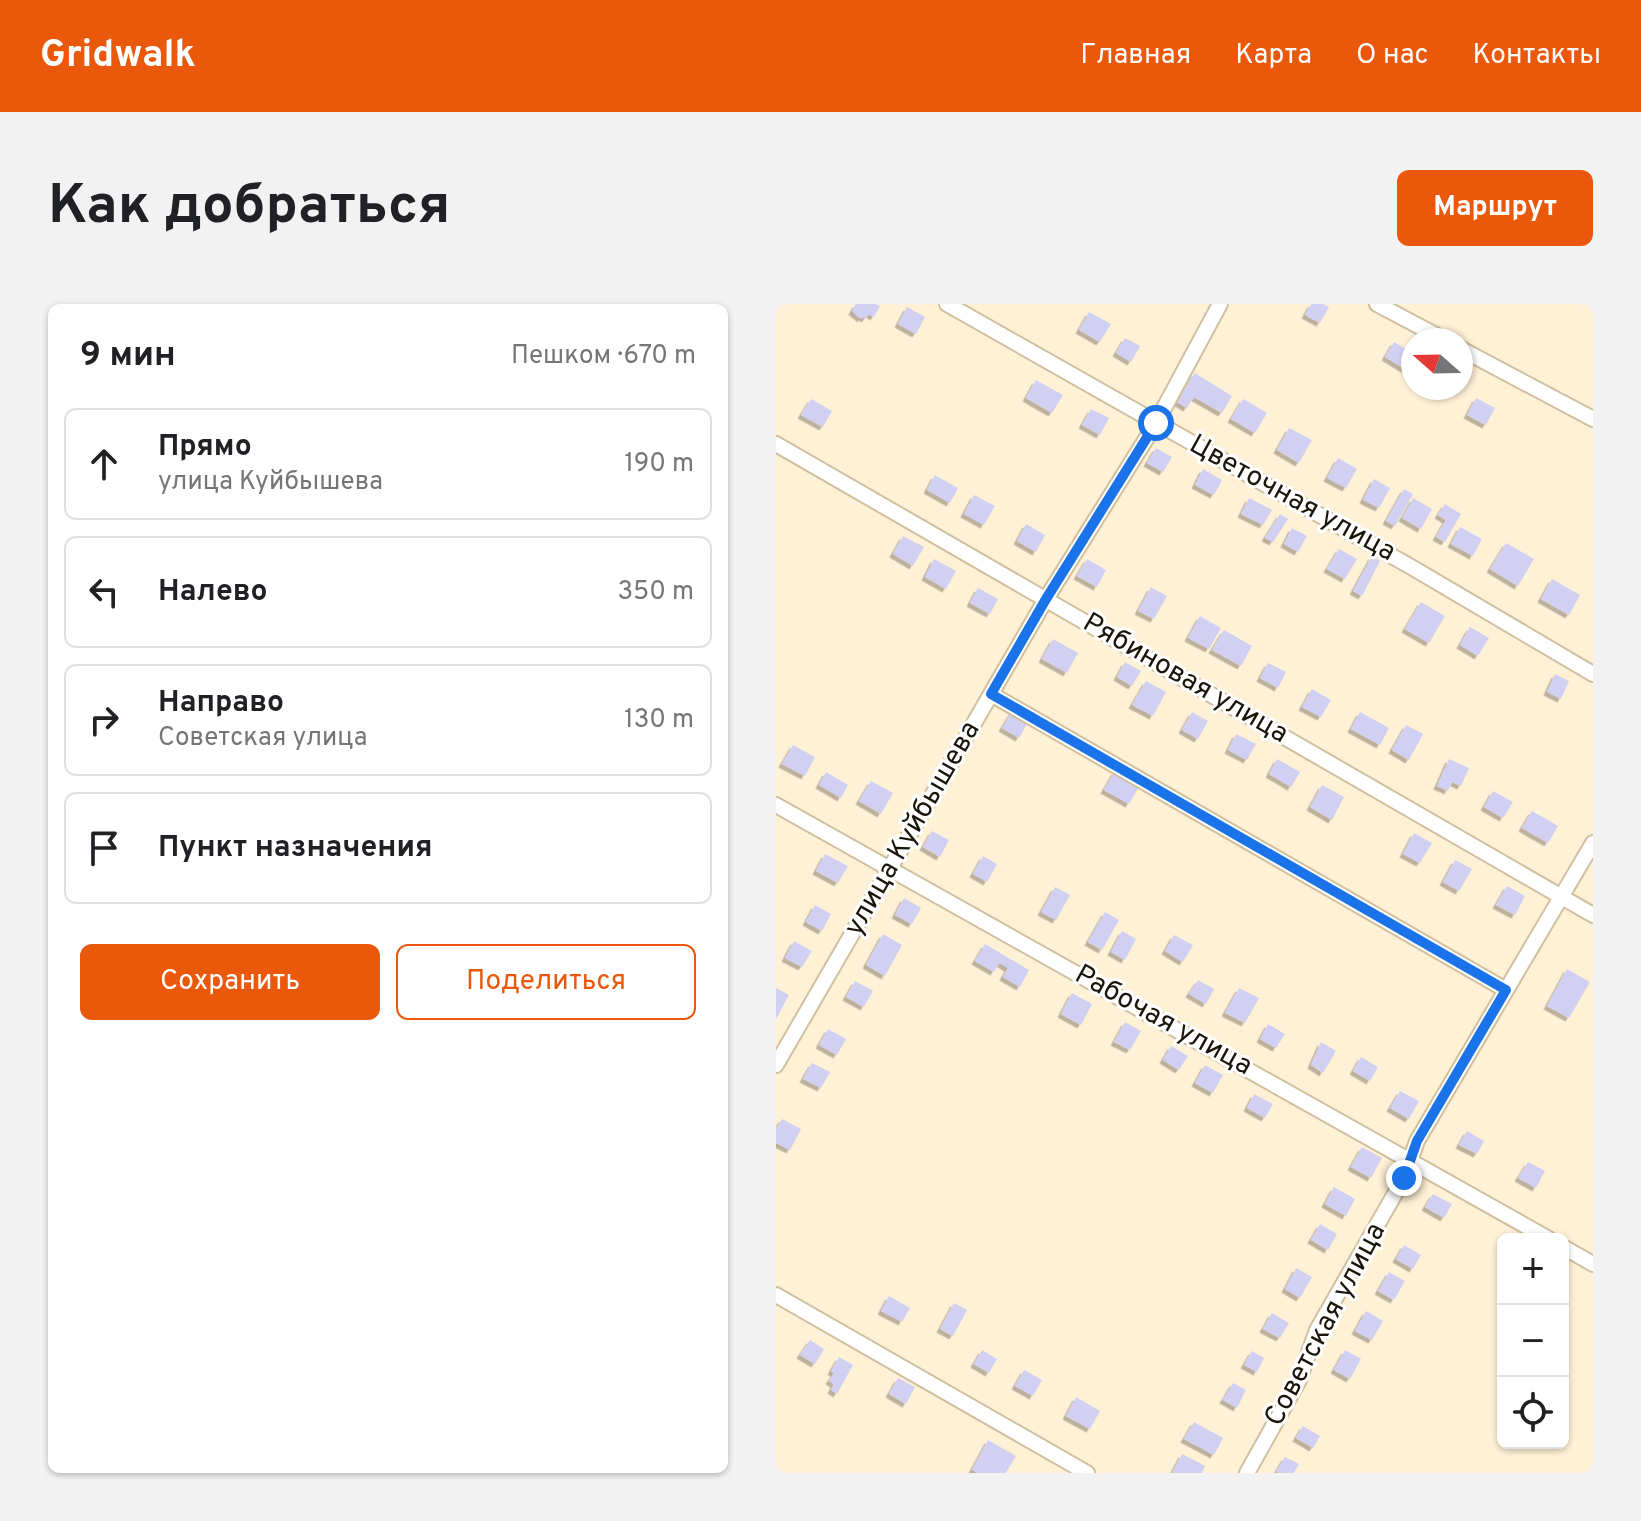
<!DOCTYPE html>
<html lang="ru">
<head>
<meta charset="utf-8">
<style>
	body { margin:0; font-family:Overpass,sans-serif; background:#f2f2f2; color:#202124 }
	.controls { position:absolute; right:24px; bottom:24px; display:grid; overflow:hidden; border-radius:12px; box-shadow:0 2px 6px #0004 }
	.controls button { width:72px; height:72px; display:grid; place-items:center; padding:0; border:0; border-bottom:2px solid #e0e0e0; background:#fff; color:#202124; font:40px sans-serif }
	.compass { position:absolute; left:625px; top:24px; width:72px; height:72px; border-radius:50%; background:#fff; box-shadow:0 2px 6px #0004; rotate:290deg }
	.stop { position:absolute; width:24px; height:24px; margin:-18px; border:6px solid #1a73e8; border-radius:50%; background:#fff }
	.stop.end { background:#1a73e8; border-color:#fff; box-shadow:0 2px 8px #0008 }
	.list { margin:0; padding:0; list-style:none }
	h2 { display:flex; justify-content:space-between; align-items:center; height:104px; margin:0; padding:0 32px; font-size:34px }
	h2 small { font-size:26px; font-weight:400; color:#757577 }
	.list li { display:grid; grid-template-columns:52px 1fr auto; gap:24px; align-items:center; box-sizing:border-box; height:112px; margin:0 16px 16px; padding:0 16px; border:2px solid #e0e0e0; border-radius:12px }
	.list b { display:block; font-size:30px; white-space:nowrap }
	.list p { margin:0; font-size:26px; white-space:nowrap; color:#757577 }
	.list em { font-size:26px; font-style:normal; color:#757577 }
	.actions { display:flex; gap:16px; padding:24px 32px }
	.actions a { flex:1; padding:18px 0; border:2px solid #ea580c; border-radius:12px; text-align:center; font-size:28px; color:#ea580c }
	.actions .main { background:#ea580c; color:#fff }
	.icon { flex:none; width:44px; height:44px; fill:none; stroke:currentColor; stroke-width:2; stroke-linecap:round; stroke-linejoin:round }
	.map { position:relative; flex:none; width:817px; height:1169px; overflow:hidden; border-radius:12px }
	header { display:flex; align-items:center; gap:48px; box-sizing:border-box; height:112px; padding:0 40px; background:#ea580c; color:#fff }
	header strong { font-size:38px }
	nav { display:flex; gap:44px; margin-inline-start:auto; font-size:28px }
	.intro { display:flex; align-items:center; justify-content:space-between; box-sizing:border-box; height:192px; padding:0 48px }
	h1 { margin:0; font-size:56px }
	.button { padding:20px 36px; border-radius:12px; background:#ea580c; color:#fff; font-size:28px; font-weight:700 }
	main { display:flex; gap:48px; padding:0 48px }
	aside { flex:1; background:#fff; border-radius:12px; box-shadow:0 2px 6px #0004 }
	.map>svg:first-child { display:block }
</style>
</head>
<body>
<header>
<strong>Gridwalk</strong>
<nav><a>Главная</a><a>Карта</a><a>О нас</a><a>Контакты</a></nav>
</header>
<div class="intro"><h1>Как добраться</h1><a class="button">Маршрут</a></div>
<main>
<aside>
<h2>9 мин<small>Пешком · 670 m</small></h2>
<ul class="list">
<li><svg class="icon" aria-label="ahead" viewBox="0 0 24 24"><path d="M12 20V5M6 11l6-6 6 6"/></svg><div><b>Прямо</b><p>улица Куйбышева</p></div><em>190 m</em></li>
<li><svg class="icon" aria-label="left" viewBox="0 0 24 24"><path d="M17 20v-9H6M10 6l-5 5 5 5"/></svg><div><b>Налево</b></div><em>350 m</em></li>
<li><svg class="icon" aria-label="right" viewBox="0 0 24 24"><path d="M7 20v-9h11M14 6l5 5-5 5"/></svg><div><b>Направо</b><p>Советская улица</p></div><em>130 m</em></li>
<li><svg class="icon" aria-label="arrive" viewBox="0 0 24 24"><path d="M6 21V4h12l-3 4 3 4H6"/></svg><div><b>Пункт назначения</b></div></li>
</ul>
<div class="actions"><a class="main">Сохранить</a><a>Поделиться</a></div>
</aside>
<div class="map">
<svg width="817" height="1169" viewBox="0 0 817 1169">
	<defs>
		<filter id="shadow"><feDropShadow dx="-3.5" dy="3.5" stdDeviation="0" flood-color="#0004"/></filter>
	</defs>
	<rect width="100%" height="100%" fill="#fff1d6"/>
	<!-- building -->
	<path fill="#d1d0f2" filter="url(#shadow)" d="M80 0H100L104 2 98 13 93 10 89 15 86 13 85 15 76 7Z
		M535 0H547L553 3 544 19 529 11Z
		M131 3 149 13 140 30 122 20Z
		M313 8 335 20 324 38 303 26Z
		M349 34 364 42 355 58 340 49Z
		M618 38 637 49V58L632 67 609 53Z
		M419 69 456 92 446 109 418 93 411 104 401 98Z
		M260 76 287 91 276 109 250 94Z
		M700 94 719 104 710 121 691 111Z
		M35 95 56 107 47 123 25 111Z
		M467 95 491 109 479 129 455 115Z
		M315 105 333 114 324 131 306 121Z
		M513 124 536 136 523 159 501 146Z
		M380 144 396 153 387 168 371 159Z
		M562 154 581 165 570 184 551 174Z
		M427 165 446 176 438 191 419 181Z
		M159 171 182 184 174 199 151 186Z
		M598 175 614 184 603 204 587 196Z
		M628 185 637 190 619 222 610 217Z
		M198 191 219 202 208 221 188 210Z
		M473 194 496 206 487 221 465 210Z
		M637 194 656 205 645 225 626 214Z
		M669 200 685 210 669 238 660 233 670 216 662 211Z
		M504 210 512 215 497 238 489 234Z
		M250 220 269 231 260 248 241 237Z
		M684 223 706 235 697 252 675 240Z
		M516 224 531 232 522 248 508 240Z
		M127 232 148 243 137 262 117 250Z
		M730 239 758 255 742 282 714 265Z
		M563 245 581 255 569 275 551 265Z
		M596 252 604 257 586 292 577 287Z
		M158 255 180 267 170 285 149 273Z
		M311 255 330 266 321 283 301 272Z
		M776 275 804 291 793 311 765 295Z
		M375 283 391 292 378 315 362 307Z
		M202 284 222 295 214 310 194 299Z
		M645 298 669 312 653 339 629 325Z
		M424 312 445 324 433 345 412 334Z
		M694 323 713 334 702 352 684 341Z
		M448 326 476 342 465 362 436 346Z
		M277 335 302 349 291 369 266 355Z
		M349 358 365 367 356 382 341 373Z
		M492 359 510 368 502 384 484 374Z
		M779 370 793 377 785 395 771 388Z
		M370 377 390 388 377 412 356 401Z
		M536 385 555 396 545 413 526 403Z
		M237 406 254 415 243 434 226 424Z
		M416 408 432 417 422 435 406 426Z
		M584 408 613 424 604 441 575 425Z
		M630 421 647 430 633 456 616 446Z
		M460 430 480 440 471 456 452 446Z
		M17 441 39 453 29 472 6 460Z
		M501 455 524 468 515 483 493 470Z
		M673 455 693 464 685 482 676 478 672 487 661 482Z
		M339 467 364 481 353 500 328 486Z
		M50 468 72 481 65 494 43 481Z
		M95 477 117 489 105 510 83 497Z
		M546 481 568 493 556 516 534 503Z
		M717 487 737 498 727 514 708 503Z
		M756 507 782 522 772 539 746 524Z
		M156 527 173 536 164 553 147 543Z
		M638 529 656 539 644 559 627 550Z
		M49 550 72 562 62 579 40 567Z
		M207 552 221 560 211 578 197 570Z
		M679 556 696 565 683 587 667 578Z
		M731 582 749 592 739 611 720 601Z
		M279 583 294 591 280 616 265 608Z
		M128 594 145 604 136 620 119 611Z
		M39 601 55 610 46 627 30 618Z
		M329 608 343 616 326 646 312 638Z
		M346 627 360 635 349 656 335 648Z
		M107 630 126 641 109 672 90 661Z
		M398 631 417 641 407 658 389 647Z
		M18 637 36 647 26 663 9 654Z
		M209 640 253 666 244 683 227 673 232 664 227 661 223 659 218 668 199 657Z
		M791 665 814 678 793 714 771 702Z
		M422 676 438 685 430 700 413 690Z
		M79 677 97 687 88 703 70 693Z
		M0 684 13 691 0 715Z
		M463 684 483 694 469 719 449 709Z
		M296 689 316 700 305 721 285 710Z
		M349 718 365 727 354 746 338 738Z
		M492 720 509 730 500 744 484 735Z
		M52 725 70 735 61 751 43 741Z
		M545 738 560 747 547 769 535 761Z
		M395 742 412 752 403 766 387 756Z
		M585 753 602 763 594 777 577 767Z
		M36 759 54 768 45 784 27 775Z
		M429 761 447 771 437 789 419 779Z
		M624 787 643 797 633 815 614 804Z
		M478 790 497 800 489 814 471 804Z
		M6 815 25 825 14 846 0 839V825Z
		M691 827 708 837 701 850 683 841Z
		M586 843 606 854 595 874 575 863Z
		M752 858 769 867 760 884 742 874Z
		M558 883 579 895 570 912 549 900Z
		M657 890 676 900 668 914 649 903Z
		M544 920 561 930 552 946 535 936Z
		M628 941 645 951 637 965 620 955Z
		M520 964 536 973 524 994 509 985Z
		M613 968 629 977 618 996 602 987Z
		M113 992 134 1004 126 1018 105 1007Z
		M178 999 191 1006 177 1032 164 1025Z
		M590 1007 607 1017 596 1036 579 1027Z
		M496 1009 513 1019 504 1034 487 1025Z
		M34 1036 48 1045 39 1060 24 1051Z
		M206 1046 221 1055 213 1069 198 1060Z
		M569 1046 585 1055 574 1075 558 1066Z
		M476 1047 488 1054 481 1068 468 1061Z
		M63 1053 77 1061 61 1090 55 1086 58 1080 53 1077 58 1069 55 1067Z
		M248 1066 266 1076 257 1092 239 1082Z
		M122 1074 139 1083 130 1100 113 1090Z
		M457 1079 470 1086 461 1104 447 1096Z
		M300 1093 324 1107 314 1125 290 1112Z
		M418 1118 447 1134 438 1151 408 1135Z
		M527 1122 544 1132 537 1144 520 1134Z
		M212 1136 240 1152 230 1169H202L196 1166Z
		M406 1150 429 1162 426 1169H396Z
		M509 1153 523 1160 518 1169 500 1168Z"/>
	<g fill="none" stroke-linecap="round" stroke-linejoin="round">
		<!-- minor casing -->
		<g stroke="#d0c09f" stroke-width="18">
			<path id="minor" d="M171 0 637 264 817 370
				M601 0 669 36
				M685 45 817 115
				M0 140 817 611
				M215 390 730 686
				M0 501 773 935
				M0 761 270 295 380 119 444 0
				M787 943 817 960
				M0 991 311 1169
				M471 1169 523 1076 541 1026 628 874 641 837 817 539"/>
		</g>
		<!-- minor -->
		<use href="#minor" stroke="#fff" stroke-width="14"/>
	</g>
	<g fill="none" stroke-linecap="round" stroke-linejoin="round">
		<!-- route -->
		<path stroke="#1a73e8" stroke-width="10" d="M380 119 270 295 215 390 730 686 641 837 628 874"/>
	</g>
	<g text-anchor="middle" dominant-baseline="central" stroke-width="6" stroke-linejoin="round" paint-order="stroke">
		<!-- street labels -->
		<g font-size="28" fill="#1b1509" stroke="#fff">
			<text transform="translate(516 195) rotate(29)">Цветочная улица</text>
			<text transform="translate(409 375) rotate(30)">Рябиновая улица</text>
			<text transform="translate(137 525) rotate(-60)">улица Куйбышева</text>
			<text transform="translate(387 717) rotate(29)">Рабочая улица</text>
			<text transform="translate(550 1021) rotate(-62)">Советская улица</text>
		</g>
	</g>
</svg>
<div class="controls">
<button>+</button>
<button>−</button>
<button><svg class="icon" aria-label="locate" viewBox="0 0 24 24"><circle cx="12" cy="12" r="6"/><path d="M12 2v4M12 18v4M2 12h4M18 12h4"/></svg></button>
</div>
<svg class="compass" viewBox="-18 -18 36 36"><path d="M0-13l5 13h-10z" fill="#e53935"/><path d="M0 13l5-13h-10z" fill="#757577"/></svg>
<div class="stop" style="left:380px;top:119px"></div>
<div class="stop end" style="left:628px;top:874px"></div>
</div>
</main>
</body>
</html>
